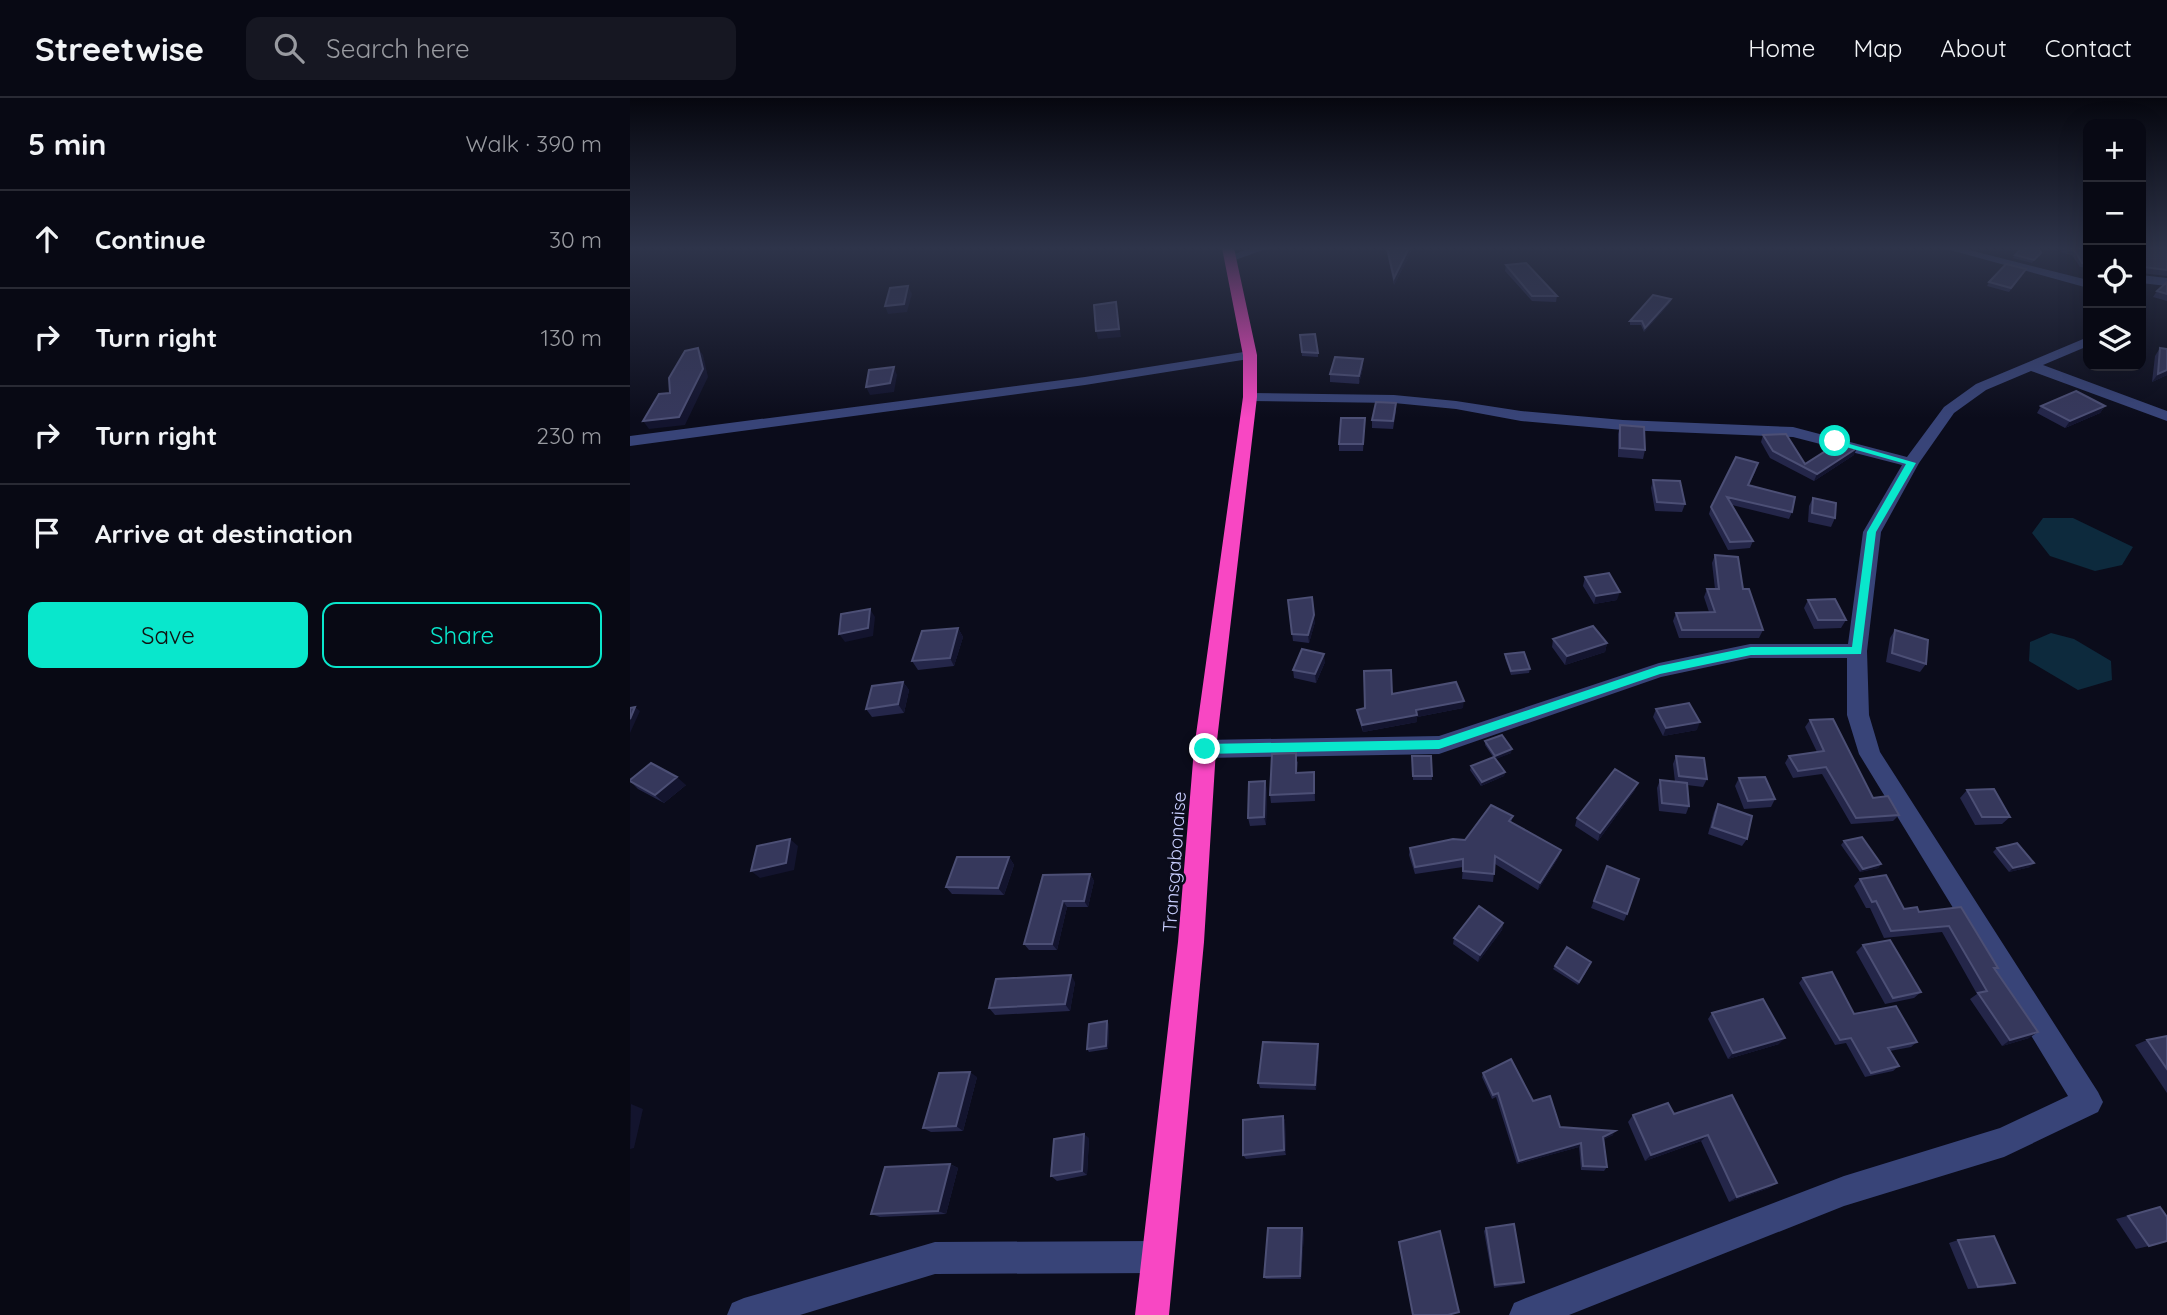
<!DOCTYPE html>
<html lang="en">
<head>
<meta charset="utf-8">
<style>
	body { margin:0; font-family:Quicksand,sans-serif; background:#161722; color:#f1f3f6 }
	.controls { position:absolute; right:21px; top:21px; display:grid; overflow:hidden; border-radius:14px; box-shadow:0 7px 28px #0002 }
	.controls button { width:63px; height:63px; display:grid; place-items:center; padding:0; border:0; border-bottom:2px solid #292a34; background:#080914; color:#f1f3f6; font:35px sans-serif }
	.stop { position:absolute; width:21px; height:21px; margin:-16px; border:5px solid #09e7cc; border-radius:50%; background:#fff }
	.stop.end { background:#09e7cc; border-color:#fff; box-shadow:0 2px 7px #0008 }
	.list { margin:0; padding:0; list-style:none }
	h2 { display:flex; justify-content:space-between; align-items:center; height:91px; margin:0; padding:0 28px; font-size:30px }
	h2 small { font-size:23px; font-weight:400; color:#989aa0 }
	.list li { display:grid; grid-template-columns:46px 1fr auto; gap:21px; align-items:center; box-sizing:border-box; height:98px; padding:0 28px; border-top:2px solid #292a34 }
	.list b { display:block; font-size:26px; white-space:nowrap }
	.list em { font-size:23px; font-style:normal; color:#989aa0 }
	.actions { display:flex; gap:14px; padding:21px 28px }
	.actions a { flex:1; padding:16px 0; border:2px solid #09e7cc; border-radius:14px; text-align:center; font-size:24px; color:#09e7cc }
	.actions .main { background:#09e7cc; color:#111 }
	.icon { flex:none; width:38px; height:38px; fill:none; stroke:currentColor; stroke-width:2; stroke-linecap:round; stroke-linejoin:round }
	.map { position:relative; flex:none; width:1537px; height:1217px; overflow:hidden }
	header { display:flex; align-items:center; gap:42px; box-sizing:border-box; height:98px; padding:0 35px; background:#080914; border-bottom:2px solid #292a34 }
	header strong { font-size:33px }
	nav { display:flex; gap:38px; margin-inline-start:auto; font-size:24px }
	.search { width:490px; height:63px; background:#161722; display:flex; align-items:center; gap:18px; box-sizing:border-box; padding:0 24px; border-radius:14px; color:#989aa0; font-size:26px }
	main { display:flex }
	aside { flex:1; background:#080914 }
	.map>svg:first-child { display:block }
</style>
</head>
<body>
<header>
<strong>Streetwise</strong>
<div class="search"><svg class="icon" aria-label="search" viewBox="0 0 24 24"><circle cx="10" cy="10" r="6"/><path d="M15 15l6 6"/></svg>Search here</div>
<nav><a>Home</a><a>Map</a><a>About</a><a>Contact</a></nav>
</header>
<main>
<aside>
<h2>5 min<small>Walk · 390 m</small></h2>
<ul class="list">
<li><svg class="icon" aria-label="ahead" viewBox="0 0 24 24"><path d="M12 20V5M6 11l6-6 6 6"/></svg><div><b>Continue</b></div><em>30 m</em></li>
<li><svg class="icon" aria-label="right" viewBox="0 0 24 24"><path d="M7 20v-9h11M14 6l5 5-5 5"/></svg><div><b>Turn right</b></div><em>130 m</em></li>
<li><svg class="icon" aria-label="right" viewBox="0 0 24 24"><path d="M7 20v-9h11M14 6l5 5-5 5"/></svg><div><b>Turn right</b></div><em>230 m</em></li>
<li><svg class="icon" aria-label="arrive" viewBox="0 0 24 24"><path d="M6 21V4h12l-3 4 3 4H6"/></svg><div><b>Arrive at destination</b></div></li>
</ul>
<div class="actions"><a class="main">Save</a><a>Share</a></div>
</aside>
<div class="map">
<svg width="1537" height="1217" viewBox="0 0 1537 1217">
	<rect width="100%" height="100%" fill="#0b0c1b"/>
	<!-- water -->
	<path fill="#0d2a3d" d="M1413 420H1443L1503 449 1492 467 1465 473 1420 458 1402 435Z
		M1421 535 1444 541 1481 563 1482 582 1448 592 1399 563 1400 544Z"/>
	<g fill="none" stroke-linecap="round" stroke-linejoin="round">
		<!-- minor -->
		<path fill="#384478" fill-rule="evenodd" d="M621 150H639L602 163 596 159Z
			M1313 150H1331L1458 182V190Z
			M1511 177 1537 180V188L1511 185Z
			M1458 239V248L1413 267 1537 313V323L1401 273 1356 292 1324 315 1289 365 1251 434 1237 553 1239 617 1250 654 1468 994 1473 1004 1468 1014 1374 1059 1214 1108 939 1217H879L884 1205 896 1200 1214 1078 1370 1030 1438 998 1229 656 1217 617V560H1120L1031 579 809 656 575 660 567 657 564 651 567 645 575 642 809 638 1029 565 1120 546H1218L1233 434 1272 367 1163 339 993 332 891 323 826 311 764 305 620 303 613 299 620 295 764 297 826 303 891 313 993 322 1163 329 1277 359 1314 309 1346 286Z
			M620 253 625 254V260L455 287 0 348V338L455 279Z
			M526 1143 537 1148 542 1159 537 1170 526 1175 305 1176 170 1217H97L102 1205 114 1200 305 1144Z"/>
		<!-- highway -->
		<path fill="#f847c3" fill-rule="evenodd" d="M592 150H604L627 257V299L586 651 574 844 539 1217H505L548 844 564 651 613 299V257Z"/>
	</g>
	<!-- wall -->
	<path fill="#242649" d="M757 150H781V154L764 187 757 155Z
		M1386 150H1409L1411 155 1402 165 1383 160 1387 154Z
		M1430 150H1458V170L1450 169 1442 157 1432 155Z
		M1512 150H1537V178L1511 175Z
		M876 167 927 198 926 204 902 203 875 173Z
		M1394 175 1379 194 1357 188 1359 184Z
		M1537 184V203L1523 199 1527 193Z
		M1041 201 1040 205 1014 234 1011 227H1000V223Z
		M670 237 688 255V259L672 258Z
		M1530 250 1537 251V277L1522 284 1525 258Z
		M733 269 729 286 700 284V276Z
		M766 305V313L763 331 742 330V322Z
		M1411 308H1475L1470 315 1435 330 1407 315Z
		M735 320 733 353H709V346Z
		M990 327 1015 352 1013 361 988 359V336Z
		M1133 337 1175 366 1224 357 1184 383 1140 360 1131 344Z
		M1126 372 1119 387 1162 414 1159 421 1102 407 1123 443 1120 450 1098 452 1079 416 1081 409Z
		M1023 382 1055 406 1052 414 1025 413 1021 390Z
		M1183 400 1205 420 1201 429 1178 424 1179 408Z
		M1085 457 1113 491 1133 532 1129 540H1049L1043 523 1046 515 1079 514 1074 499 1077 491H1085L1082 465Z
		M955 479 987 502 964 506 953 488Z
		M658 502 685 524 679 545 663 543Z
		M1178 502 1216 522 1211 530 1184 531 1174 510Z
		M328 530 333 539 324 568 288 572 282 563Z
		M1265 532 1296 566 1290 574 1256 564 1260 540Z
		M923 541 977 545 975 554 935 567 922 549Z
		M875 556 900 571 899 575 881 577 875 560Z
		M695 564 686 585 664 580 663 572Z
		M273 584 279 592 274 615 242 619 236 611Z
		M762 596 833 610 787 619V624L733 634 728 619 727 612 735 610Z
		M1026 611 1067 632 1033 638 1023 619Z
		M1180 622 1243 700 1269 717 1263 723 1221 726 1192 676 1163 680 1155 665 1159 658 1187 654 1175 629Z
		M855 643 881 655 865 661 875 674 874 678 851 688 840 672 841 668 863 659 855 647Z
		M782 658H801L802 682H783Z
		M1046 658 1077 681 1073 689 1057 687 1059 708 1056 716 1029 713 1027 690 1030 682 1045 684 1043 666Z
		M668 663 667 674H684L685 703 641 705 640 697Z
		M1109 680 1145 701 1141 709 1114 711 1105 688Z
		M0 683 56 687 34 705 8 691Z
		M637 691 636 727 620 728 618 720Z
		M1005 692 968 743 945 728 947 720Z
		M1337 692 1380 719 1372 726 1345 727 1330 700Z
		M1088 706 1117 741 1112 748 1078 736 1084 714Z
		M883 718 881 725 931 752 928 760 908 792 865 766 863 784 832 781 833 769 785 776 779 757 780 750 835 742Z
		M1214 743 1251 766 1248 770 1230 774 1211 747Z
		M1367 750 1400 769 1379 774 1363 754Z
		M379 759 384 767 374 797 322 796 316 789Z
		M977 768 997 816 994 823 961 810Z
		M460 776 464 783 458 809H437L427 852H399L394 846 413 777Z
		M1230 781 1274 811 1289 814 1331 809 1368 870 1365 872 1399 940 1372 948 1340 901 1347 896 1312 834 1254 840 1240 810H1236L1224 788Z
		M873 825 872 832 848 864 823 846 824 840Z
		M1233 847 1291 894 1284 900 1255 906 1226 854Z
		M960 867 948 887 923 871 925 868Z
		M1173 880 1224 916 1287 944 1281 949 1260 953 1269 968 1263 973 1235 979 1216 945 1205 947 1169 885Z
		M445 884 440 913 365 917 359 910Z
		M1082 915 1149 946 1098 961 1078 921Z
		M479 926 478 951 459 954 457 951Z
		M1537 938V995L1505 947 1517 942Z
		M688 946 689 951 686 992 630 990 628 985Z
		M853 975 903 1003 930 1029 983 1037 974 1041 977 1069 974 1073 951 1072 949 1049 887 1066 866 999 862 1001 852 979Z
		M347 979 333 1033 301 1034 293 1030Z
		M1102 997 1147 1085 1139 1090 1099 1104 1071 1043 1015 1063 998 1024 1003 1017 1044 1016Z
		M653 1018 655 1023 656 1057 616 1061 613 1057Z
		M459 1040 457 1077 427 1083 421 1078Z
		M320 1066 328 1070 316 1116 250 1119 241 1116Z
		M1530 1109 1519 1148 1506 1151 1486 1121Z
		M856 1130 894 1184 892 1186 864 1190 854 1133Z
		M674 1134 671 1181H636L634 1179Z
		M1328 1142 1385 1185 1374 1188 1338 1191 1319 1145Z"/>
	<!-- shaded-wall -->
	<path fill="#13142e" d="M779 150H781V154L764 187V180Z
		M278 188 282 196 277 214 258 216 255 208Z
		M1041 201 1040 205 1014 234 1015 230Z
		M486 204 491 239 468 241 466 233Z
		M68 250 73 257 78 279 55 327 19 331 13 323 49 319Z
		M733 261V269L729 286V278Z
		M264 269 267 277 264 294 240 297 236 289Z
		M1537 272V277L1522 284 1528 276Z
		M1475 308 1470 315 1435 330 1440 323Z
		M1227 350 1224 357 1184 383 1187 376Z
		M990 494 987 502 964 506 966 498Z
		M240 511 245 519 243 538 215 544 209 536Z
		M684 517 685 524 679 545 678 537Z
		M328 530 333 539 324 568 320 560Z
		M977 545 975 554 935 567 937 558Z
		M694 556 695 564 686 585 685 576Z
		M273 584 279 592 274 615 268 606Z
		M834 603 833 610 787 619V624L733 634 732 627 786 612Z
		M5 609 10 613 0 635V621Z
		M1070 624 1067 632 1033 638 1036 630Z
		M882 651 881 655 864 662 865 658Z
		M875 674 874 678 851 688 852 684Z
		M47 679 56 687 34 705 25 697Z
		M635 683 637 691 636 727 634 719Z
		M1008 685 1005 692 968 743 970 735Z
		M160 741 168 748 164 772 130 780 121 773Z
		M931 752 928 760 908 792 910 785Z
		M379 759 384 767 374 797 368 790Z
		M1404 765 1400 769 1379 774 1383 770Z
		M1251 766 1248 770 1230 774 1233 771Z
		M460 776 464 783 458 809 454 803Z
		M433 803 437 809 427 852 422 846Z
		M873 825 872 832 848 864 850 857Z
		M441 877 445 884 440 913 435 906Z
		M477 923 479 926 478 951 476 948Z
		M1408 934 1399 940 1372 948 1380 942Z
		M1155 940 1149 946 1098 961 1103 955Z
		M688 946 689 951 686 992 685 987Z
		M340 974 347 979 333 1033 326 1028Z
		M1 1006 13 1011 4 1050 0 1051Z
		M653 1018 655 1023 656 1057 654 1052Z
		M985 1033 983 1037 971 1043 973 1039Z
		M454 1036 459 1040 457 1077 452 1073Z
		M1078 1037 1071 1043 1015 1063 1021 1057Z
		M951 1045 949 1049 887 1066 889 1063Z
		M320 1066 328 1070 316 1116 308 1113Z
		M1147 1085 1139 1090 1099 1104 1107 1099Z
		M672 1130 674 1134 671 1181 670 1178Z"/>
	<!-- building -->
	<path fill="#36385c" stroke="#4c4f75" stroke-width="2" d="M757 150H779L764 180Z
		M1389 150H1409L1411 155 1404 162 1385 157 1390 152Z
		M1434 150H1458V166L1452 165 1445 153 1435 151Z
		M1515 150H1537V172L1513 169Z
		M896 165 927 198H902L876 167Z
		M1376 166 1396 171 1381 190 1359 184Z
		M1537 184V196L1527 193Z
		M278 188 274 206 255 208 260 190Z
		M1023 197 1041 201 1015 230 1012 223H1000Z
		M486 204 489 231 466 233 464 207Z
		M685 236 688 255 672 254 670 237Z
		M68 250 73 271 49 319 13 323 29 296 40 295 39 280 55 253Z
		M1530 250 1537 251V272L1528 276Z
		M705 259 733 261 729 278 700 276Z
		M264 269 260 285 236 289 239 272Z
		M1446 293 1475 308 1440 323 1411 308Z
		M746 304 766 305 763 323 742 322Z
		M711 320H735L733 346H709Z
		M990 327 1014 329 1015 352 990 350Z
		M1156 336 1175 366 1208 345 1227 350 1187 376 1143 353 1133 337Z
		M1106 359 1128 365 1118 387 1165 399 1162 414 1097 399 1123 443 1100 444 1081 409Z
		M1023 382 1050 383 1055 406 1027 404Z
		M1183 400 1206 405 1205 420 1182 415Z
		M1085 457 1108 459 1113 491H1119L1133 532H1052L1046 515 1085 514 1077 491H1089Z
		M979 475 990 494 966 498 955 479Z
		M682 499 684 517 678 537 662 536 658 502Z
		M1205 501 1216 522H1188L1178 502Z
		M240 511 238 530 209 536 211 516Z
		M963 528 977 545 937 558 923 541Z
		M328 530 320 560 282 563 292 533Z
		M1265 532 1298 542 1296 566 1262 555Z
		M672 551 694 556 685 576 663 572Z
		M894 554 900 571 881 573 875 556Z
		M761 572 762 596 826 584 834 603 786 612 787 617 732 627 727 612 735 610 734 573Z
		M273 584 268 606 236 611 242 588Z
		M1059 605 1070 624 1036 630 1026 611Z
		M5 609 0 621V610Z
		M1203 621 1243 700 1258 698 1269 717 1226 720 1196 669 1168 673 1159 658 1194 653 1180 622Z
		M872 637 882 651 865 658 855 643Z
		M666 655V675L684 674V695L640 697 642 656Z
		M782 658H801L802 678H783Z
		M1046 658 1074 660 1077 681 1049 678Z
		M864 659 875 674 852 684 841 668Z
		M21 665 47 679 25 697 0 683V682Z
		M985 671 1008 685 970 735 947 720Z
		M1135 679 1145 701 1118 703 1109 680Z
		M1030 682 1057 685 1059 708 1032 705Z
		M635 683 634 719 618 720 619 684Z
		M1364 691 1380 719H1352L1337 692Z
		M1088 706 1122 718 1117 741 1082 729Z
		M861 707 883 718 879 723 931 752 910 785 865 758 864 776 833 773V761L785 769 780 750 823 741 835 742Z
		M1232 739 1251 766 1233 771 1214 743Z
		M160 741 156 765 121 773 127 748Z
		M1387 745 1404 765 1383 770 1367 750Z
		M327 759H379L368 790 316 789Z
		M977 768 1009 781 997 816 964 803Z
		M460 776 454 803H433L422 846H394L413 777Z
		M1256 777 1274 811 1287 809 1289 814 1331 809 1368 870H1364L1408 934 1380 942 1348 895 1357 893 1319 828 1261 833 1246 803 1242 804 1230 781Z
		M849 808 873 825 850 857 824 840Z
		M1260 842 1291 894 1263 900 1233 847Z
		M937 849 961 864 949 884 925 868Z
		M1202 874 1224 916 1266 908 1287 944 1258 950 1269 968 1241 975 1221 940 1210 942 1173 880Z
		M441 877 435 906 359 910 366 881Z
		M1133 901 1155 940 1103 955 1082 915Z
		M477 923 476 948 457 951 459 926Z
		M1537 938V971L1517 942Z
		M633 944 688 946 685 987 628 985Z
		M881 961 903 1003 920 998 930 1029 985 1033 973 1039 977 1069 953 1068 951 1045 889 1063 868 995 863 997 853 975Z
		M340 974 326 1028 293 1030 309 975Z
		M1102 997 1147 1085 1107 1099 1078 1037 1021 1057 1003 1017 1038 1005 1044 1016Z
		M653 1018 654 1052 613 1057V1022Z
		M454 1036 452 1073 421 1078 424 1041Z
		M320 1066 308 1113 241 1116 255 1069Z
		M1530 1109 1537 1119V1143L1519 1148 1498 1118Z
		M884 1126 894 1184 865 1187 856 1130Z
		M638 1130H672L670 1178 634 1179Z
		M810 1133 829 1214 818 1217H783L769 1144Z
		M1364 1138 1385 1185 1348 1189 1328 1142Z"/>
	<!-- sky -->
	<linearGradient id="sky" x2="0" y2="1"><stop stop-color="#06070f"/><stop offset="0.47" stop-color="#2e344a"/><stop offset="1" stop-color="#2e344a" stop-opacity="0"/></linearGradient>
	<rect width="1537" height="320" fill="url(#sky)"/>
	<!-- route -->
	<path fill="#09e7cc" d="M1202 341 1286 365 1246 434 1231 556 1121 557 1030 576 809 651 575 656 569 651 575 646 809 642 1029 568 1121 549H1222L1237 434 1276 366 1202 345Z"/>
	<g text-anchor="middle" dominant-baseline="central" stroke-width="5" stroke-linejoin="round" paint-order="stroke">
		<!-- street labels -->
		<g font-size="19" fill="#c7cdfd" stroke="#0b0c1b">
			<text transform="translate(544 764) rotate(-86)">Transgabonaise</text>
		</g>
	</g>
</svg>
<div class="controls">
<button>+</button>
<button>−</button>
<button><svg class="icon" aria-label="locate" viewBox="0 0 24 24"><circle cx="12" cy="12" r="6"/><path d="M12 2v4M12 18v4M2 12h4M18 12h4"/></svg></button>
<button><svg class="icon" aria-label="layers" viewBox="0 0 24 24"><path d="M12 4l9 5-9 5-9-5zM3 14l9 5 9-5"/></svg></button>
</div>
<div class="stop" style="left:1205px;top:343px"></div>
<div class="stop end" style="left:575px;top:651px"></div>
</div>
</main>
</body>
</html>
